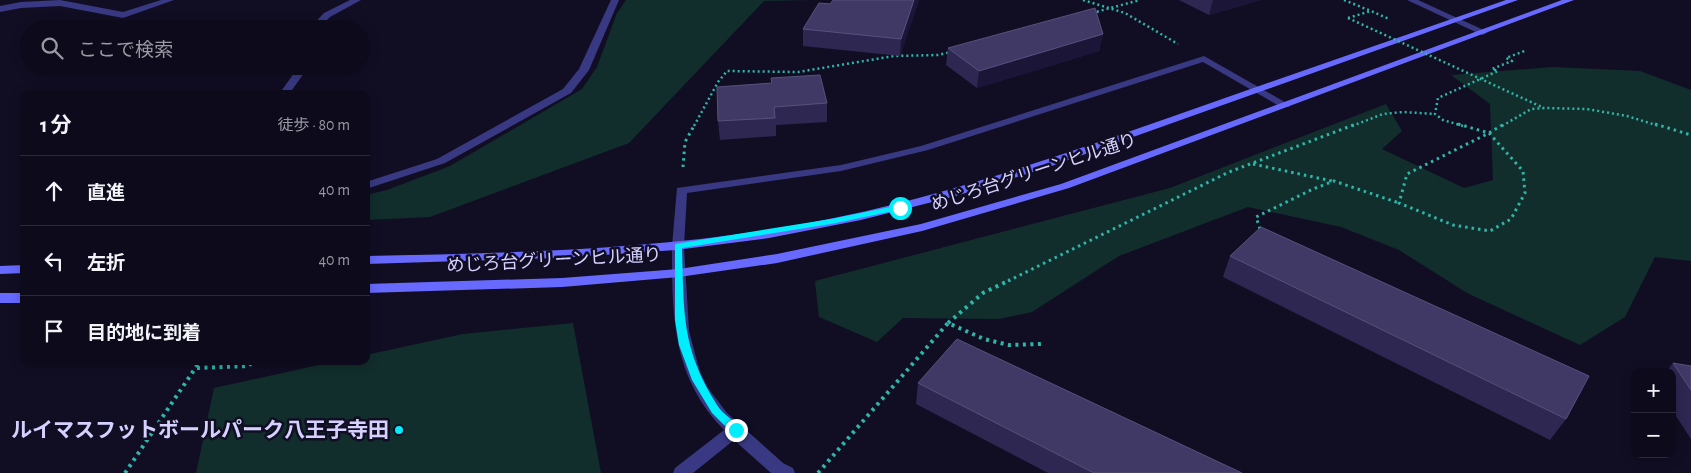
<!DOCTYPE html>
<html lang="ja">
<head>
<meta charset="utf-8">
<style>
	body { margin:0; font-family:"Alegreya Sans","Noto Sans JP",sans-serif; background:#161324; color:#f1f3f6 }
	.controls { position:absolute; right:15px; bottom:15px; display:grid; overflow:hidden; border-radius:10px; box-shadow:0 2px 12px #0003 }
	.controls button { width:45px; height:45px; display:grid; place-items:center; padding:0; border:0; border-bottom:1px solid #2d2b3a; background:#0d0a1b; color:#f1f3f6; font:25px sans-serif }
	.stop { position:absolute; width:15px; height:15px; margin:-11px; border:4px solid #00edfc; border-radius:50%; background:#fff }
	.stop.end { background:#00edfc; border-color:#fff; box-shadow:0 1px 5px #0008 }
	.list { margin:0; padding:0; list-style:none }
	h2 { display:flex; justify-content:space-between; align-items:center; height:65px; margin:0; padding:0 20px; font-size:21px }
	h2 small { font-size:16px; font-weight:400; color:#9a9aa3 }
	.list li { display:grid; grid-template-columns:32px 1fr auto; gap:15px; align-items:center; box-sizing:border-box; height:70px; padding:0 20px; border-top:1px solid #2d2b3a }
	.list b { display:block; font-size:19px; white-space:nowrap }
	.list em { font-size:16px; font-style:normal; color:#9a9aa3 }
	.icon { flex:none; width:28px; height:28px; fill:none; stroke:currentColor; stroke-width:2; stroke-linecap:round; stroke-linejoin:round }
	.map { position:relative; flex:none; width:1691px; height:473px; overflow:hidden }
	.search { position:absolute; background:#0d0a1b; box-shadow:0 2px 12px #0003; left:20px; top:20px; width:350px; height:55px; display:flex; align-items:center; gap:12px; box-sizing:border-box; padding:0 18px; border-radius:28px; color:#9a9aa3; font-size:19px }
	.panel { position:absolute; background:#0d0a1b; box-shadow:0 2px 12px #0003; left:20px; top:90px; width:350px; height:275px; border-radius:10px }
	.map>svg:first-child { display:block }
</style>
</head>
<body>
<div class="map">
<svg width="1691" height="473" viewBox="0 0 1691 473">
	<rect width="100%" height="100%" fill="#110e24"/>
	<!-- green -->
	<path fill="#112e2c" d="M626 0H811L764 1 629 143 430 217 366 220V195L387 190 450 166 582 89 597 67 617 13Z
		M1553 67 1640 71 1691 90V261L1655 257 1625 317 1580 345 1467 293 1399 250 1341 227 1248 207 1119 256 1032 312 999 319 903 318 877 342 819 317 815 281 1170 188 1386 104 1402 131 1382 149 1464 188 1493 180 1490 104 1451 75Z
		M573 323 601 473H196L214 388 337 361H366V355L463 334Z"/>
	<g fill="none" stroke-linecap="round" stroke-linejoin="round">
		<!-- path-far2 -->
		<path stroke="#2eb6a9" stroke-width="2.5" stroke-dasharray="2 3" stroke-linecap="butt" d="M1083 0 1125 13 1178 44
			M1344 0 1371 11
			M1092 13 1140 0
			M1348 18 1371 11 1389 19
			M694 126 718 82 727 71 798 72 894 56 938 55 951 52
			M1352 126 1383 114 1403 112 1435 114
			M1463 126 1443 120 1435 114 1438 98 1498 71 1492 69 1512 61 1506 58 1527 50
			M1502 126 1531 109 1546 108 1587 109 1627 116 1659 126"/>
		<!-- path-far1 -->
		<path stroke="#2eb6a9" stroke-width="3" stroke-dasharray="2.5 4" stroke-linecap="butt" d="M1458 124 1489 133 1504 124
			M1655 124 1691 135
			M1489 133 1523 171 1525 193 1511 219 1490 231 1453 225 1399 203 1407 174Z
			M1253 164 1332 181
			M683 167 685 142 695 124
			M1260 229 1256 217 1313 189 1334 181 1399 203
			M1008 281 1229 172 1356 124"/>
		<!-- path -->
		<path stroke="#2eb6a9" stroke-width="4" stroke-dasharray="3 4.5" stroke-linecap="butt" d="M948 323 983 293 1010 280
			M197 368 249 366 252 361
			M125 473 200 361
			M818 473 948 323 984 339 1009 345 1041 344"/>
		<!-- lane -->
		<path fill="#393983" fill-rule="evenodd" d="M60 0 123 12 161 0H174L123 18 60 6 21 8 0 12V6L21 2Z
			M1204 56 1290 105 1289 107H1281L1203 62 928 150 841 171 687 193 684 246 678 250 672 246 677 188 841 165 921 146Z"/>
		<!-- street -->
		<path fill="#393983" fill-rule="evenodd" d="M350 0H361L330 17 318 29H309L324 13Z
			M611 0H619L589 70 571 93 445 163 366 189V182L437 159 563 89 579 69Z
			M1407 0H1418L1488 32 1483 35 1480 34Z
			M295 66H305L302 76 289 94H279L292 76Z
			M678 242 684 246 689 331 700 372 708 388 727 413 783 463 793 468 795 473H771L734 440 693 473H673L675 468 724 430C672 377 672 316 672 246Z"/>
		<!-- secondary -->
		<path fill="#686aff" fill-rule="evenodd" d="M1506 0H1518L1046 168 956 196 861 220 769 238 676 250 560 258 366 264V256C516 253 666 250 814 222 936 199 1053 158 1171 117 1282 78 1394 39 1506 0Z
			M1562 0H1574L1069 188 922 231 777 263 679 277 562 287 366 293V284L562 278 679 269 777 254 921 224 1061 184Z
			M24 265V273L0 274V266Z
			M0 293H24V303H0Z"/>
		<!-- path-bridge -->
		<path stroke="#2eb6a9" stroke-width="2.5" stroke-dasharray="2 3" stroke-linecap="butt" d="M1348 18 1544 108"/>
	</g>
	<!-- wall -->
	<path fill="#2e2752" d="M919 0 900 56 803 46V29L830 4Z
		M1179 0H1261L1209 15Z
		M1103 34 1099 51 977 88 946 65 948 48Z
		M717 87 827 103V122L776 125V136L720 140 718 121Z
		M1230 256 1566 419 1550 440 1223 277Z
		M1673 363 1691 366V439L1672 410V372H1666Z
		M918 383 1242 473H1048L916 404Z"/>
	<!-- shaded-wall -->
	<path fill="#1b1538" d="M914 0H919L900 56 901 39Z
		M1213 0H1261L1209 15Z
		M1103 34 1099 51 977 88 979 71Z"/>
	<!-- building -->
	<path fill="#403965" stroke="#57517d" d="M833 0H914L901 39 803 29 819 3 830 4Z
		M1095 8 1103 34 979 71 948 48Z
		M820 75 827 103 774 107 775 118 718 121 717 87 772 83 771 78Z
		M1261 227 1589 376 1566 419 1230 256Z
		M957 339 1242 473H1094L918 383Z
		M1673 363 1691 366V390Z"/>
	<!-- route -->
	<path fill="#00edfc" d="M900 205 903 206V209L831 224 682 248C684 312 681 348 717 405 723 415 735 420 741 430L736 434 732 433 712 413 692 380 679 345 675 320V244L831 219Z"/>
	<!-- markers -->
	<circle fill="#00edfc" stroke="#110e24" stroke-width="2" cx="399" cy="430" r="5"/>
	<g text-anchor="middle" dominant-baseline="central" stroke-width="5" stroke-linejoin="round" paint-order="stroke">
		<!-- street labels -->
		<g font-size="18" fill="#d5d1ff" stroke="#110e24">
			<text transform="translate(1034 173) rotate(-18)">めじろ台グリーンヒル通り</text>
			<text transform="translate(554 261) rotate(-3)">めじろ台グリーンヒル通り</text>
		</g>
		<!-- near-poi labels -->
		<g font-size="21" font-weight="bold" fill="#d5d1ff" stroke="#110e24" text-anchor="end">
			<text x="389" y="430">ルイマスフットボールパーク八王子寺田</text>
		</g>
	</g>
</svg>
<div class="controls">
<button>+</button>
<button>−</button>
</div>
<div class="stop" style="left:900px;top:208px"></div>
<div class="stop end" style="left:736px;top:430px"></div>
<div class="search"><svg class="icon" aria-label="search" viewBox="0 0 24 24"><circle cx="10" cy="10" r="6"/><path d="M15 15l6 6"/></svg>ここで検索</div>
<section class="panel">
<h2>1 分<small>徒歩 · 80 m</small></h2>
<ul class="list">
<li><svg class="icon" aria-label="ahead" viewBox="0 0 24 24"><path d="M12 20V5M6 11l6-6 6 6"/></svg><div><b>直進</b></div><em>40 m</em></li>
<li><svg class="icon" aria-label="left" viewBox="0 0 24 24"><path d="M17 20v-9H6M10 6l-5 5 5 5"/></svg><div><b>左折</b></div><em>40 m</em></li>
<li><svg class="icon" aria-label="arrive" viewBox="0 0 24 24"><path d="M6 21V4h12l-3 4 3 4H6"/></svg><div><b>目的地に到着</b></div></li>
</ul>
</section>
</div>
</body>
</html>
